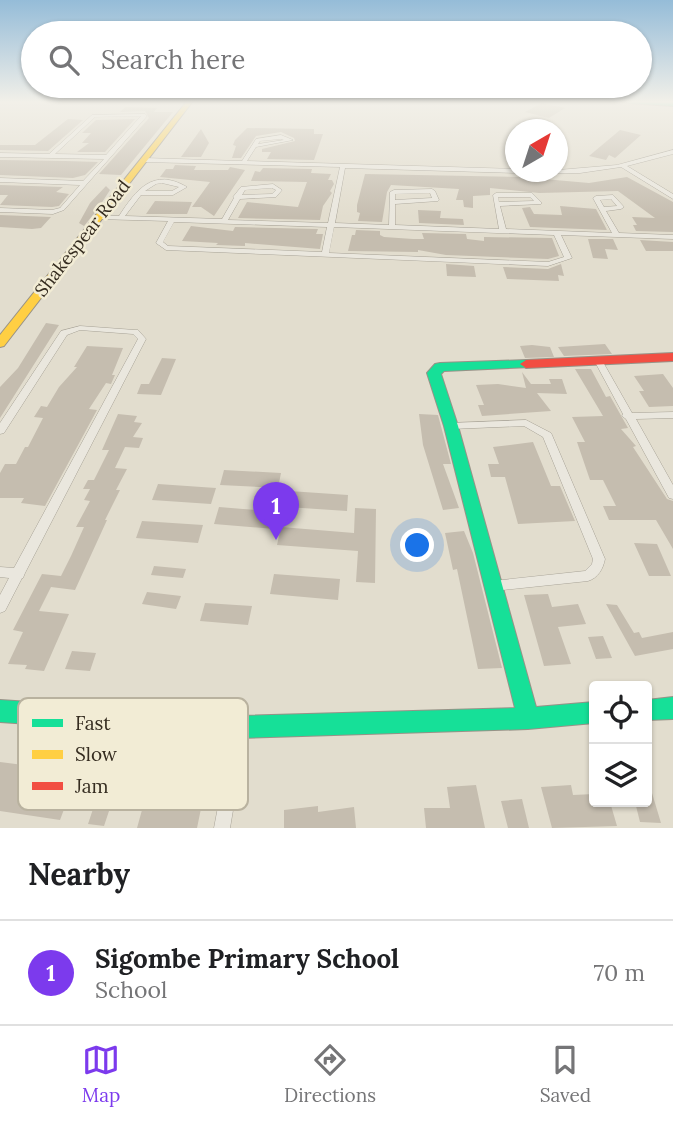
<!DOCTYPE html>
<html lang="en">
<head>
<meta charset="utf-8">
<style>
	body { margin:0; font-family:Lora,serif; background:#f2f2f2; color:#202124 }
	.controls { position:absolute; right:21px; bottom:21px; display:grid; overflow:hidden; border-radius:7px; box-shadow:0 2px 5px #0004 }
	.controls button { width:63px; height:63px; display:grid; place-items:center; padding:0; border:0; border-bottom:2px solid #e0e0e0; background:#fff; color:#202124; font:35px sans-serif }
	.compass { position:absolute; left:505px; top:119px; width:63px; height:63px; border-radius:50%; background:#fff; box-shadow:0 2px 5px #0004; rotate:39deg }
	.you { position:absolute; left:418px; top:546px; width:24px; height:24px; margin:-18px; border:5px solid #fff; border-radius:50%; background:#1a73e8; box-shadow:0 0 0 10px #1a73e833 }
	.badge { display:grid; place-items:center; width:46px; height:46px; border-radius:50%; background:#7c3aed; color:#fff; font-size:23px; font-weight:700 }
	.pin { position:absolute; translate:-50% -58px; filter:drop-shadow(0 2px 4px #0008) }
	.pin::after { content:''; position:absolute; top:37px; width:24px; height:21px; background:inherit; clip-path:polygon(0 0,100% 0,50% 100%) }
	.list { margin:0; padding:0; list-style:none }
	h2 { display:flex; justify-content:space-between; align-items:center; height:91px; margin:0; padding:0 28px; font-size:30px }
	h2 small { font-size:23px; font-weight:400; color:#757577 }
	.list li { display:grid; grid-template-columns:46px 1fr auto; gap:21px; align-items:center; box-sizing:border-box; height:105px; padding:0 28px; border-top:2px solid #e0e0e0 }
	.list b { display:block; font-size:26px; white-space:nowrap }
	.list p { margin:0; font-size:23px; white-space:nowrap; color:#757577 }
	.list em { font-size:23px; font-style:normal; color:#757577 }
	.icon { flex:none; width:38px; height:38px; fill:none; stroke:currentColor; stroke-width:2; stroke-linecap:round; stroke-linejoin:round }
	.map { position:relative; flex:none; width:673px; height:828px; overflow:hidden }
	.search { position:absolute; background:#fff; box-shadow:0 2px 5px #0004; left:21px; right:21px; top:21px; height:77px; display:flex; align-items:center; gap:18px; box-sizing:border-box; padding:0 24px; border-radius:38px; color:#757577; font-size:26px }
	.sheet { height:196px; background:#fff }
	nav { display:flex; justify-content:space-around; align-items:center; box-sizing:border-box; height:98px; border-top:2px solid #e0e0e0; background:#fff; font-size:19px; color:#757577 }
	nav a { display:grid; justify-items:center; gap:4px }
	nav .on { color:#7c3aed }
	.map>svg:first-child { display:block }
</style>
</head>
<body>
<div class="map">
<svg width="673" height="828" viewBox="0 0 673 828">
	<rect width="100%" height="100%" fill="#e2ddce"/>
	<!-- building -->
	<path fill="#c5bdaf" d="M542 103 565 108 549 118 525 112Z
		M125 107 157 108 154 112H173L121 175 99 174 149 118 145 111 120 112Z
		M68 119 83 120 48 151 0 150V145H35Z
		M135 119 105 152H77L89 143H82L91 133H82L96 120Z
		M247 128 314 129V134H323L314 160 267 159 271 152H262V149L295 141 294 138 281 132 256 136 241 158H232L236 146 233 145 235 140Z
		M201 129 209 143 201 157H181Z
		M620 130 641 135 615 158 609 155 606 160 589 156Z
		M0 160 65 161 98 162 85 175 73 178 0 175Z
		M175 165 196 166 194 170H228L230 167 245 170 214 216 201 207H192L210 182 160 177 166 169H173Z
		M263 168 312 169 311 173 331 174 328 180H332L334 184 330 191 332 193 323 206 320 220 238 218 247 202 298 207 307 182 251 181 255 171 260 172Z
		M365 174 521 177 589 183 627 177 673 202V232L636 231 633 225H637L632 217 655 218 618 191 539 193 490 188V195L473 196V208L464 207 463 200H456L459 189 391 185 387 192 382 222 358 221 360 213 357 212V205Z
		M0 185 63 187 56 192 69 194 59 206 52 207 0 205 8 195H0Z
		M106 186 110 190 97 210 84 226 79 223 90 203Z
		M155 201 192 202 187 214H146Z
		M560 206 596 209 607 230 530 227 522 208 530 207 534 214 562 215Z
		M418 210 441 211 440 218 463 219 464 225 419 223Z
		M0 215 51 217 41 228 32 229 0 227Z
		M191 226 233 231 235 227 318 229 316 234H323L320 249 245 243V246L216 245 218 243 182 241Z
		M356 230 380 231V235L384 237 413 239H424L422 233 466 234 467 239 484 241V237L552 238 559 256 548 259 446 255 418 250V252L348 251 352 235H355Z
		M588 239H613L618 250 605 249 608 259 593 258Z
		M640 240 673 242V251H646Z
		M446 264 474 266 476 277 447 276Z
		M561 264 564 276 558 275 559 281 507 279 503 267 548 269Z
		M46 323 59 325 0 418V387L18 368Z
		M605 344 612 354 564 356 558 347Z
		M532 345 550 347 554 357 525 358 520 346Z
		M87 346 123 348 112 375H115L111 384 106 383 89 409 97 410 45 506 21 503 24 498H0V473L5 464H16L25 447H28L43 418 34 417 41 406 47 407 59 387 77 367H74Z
		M162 358 176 359 161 395 137 394 141 384H149Z
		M575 369H591L606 397 610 396 628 428 621 429 636 446 633 447 667 499 673 501V549L656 520H609L603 506H616L603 480H590L577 442H585L572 417 603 416Z
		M522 372 531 384H551L549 379H562L567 394 537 393 551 411 482 416 478 405H484L476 385 498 384 526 388Z
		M663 374 673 388V406L649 407 639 391H644L634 376Z
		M118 414 137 416 134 422 142 423 133 437 143 438 139 448 125 447 115 468 127 469 116 490H120L105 520H107L75 590 51 587 39 611 69 614 44 671 25 669 27 665 8 664 23 632 13 630 42 574 61 576 71 556 84 527H76L90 501 84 500 90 489H83L88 480H94L109 450H102Z
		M419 414 438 415 451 464H443L459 508 443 510 423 445Z
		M533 442 551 486H560L575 521 518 524 505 477H491L488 464H499L493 447Z
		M224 470 281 473 278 488 220 485Z
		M158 484 216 488 211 504 152 500Z
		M289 491 348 495 347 511 287 507Z
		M219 507 279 512 275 529 214 524Z
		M355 508 376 509 375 583 356 582 358 551 277 545 281 527 354 533Z
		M142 521 203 525 198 543 136 538Z
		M464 531 473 553 502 668 478 669 457 569 453 570 445 533Z
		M634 543 657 544 671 576H649Z
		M154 566 186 569 183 578 151 575Z
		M274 574 340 579 338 600 270 594Z
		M147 592 181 596 176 609 142 604Z
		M548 594 552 607 578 604 586 624 558 627 571 664 544 666 524 595Z
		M205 603 252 606 248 625 200 621Z
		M606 604 617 605 634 633 639 632 642 638 673 632V649L635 656Z
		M603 636 612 658 596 659 588 637Z
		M72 651 96 653 90 671 65 669Z
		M0 762 78 772 60 820 0 811Z
		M141 764 175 768 169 790 204 794 197 828H137L147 792 133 790Z
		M649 783 661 823 640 822 635 802H647V784Z
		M476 785 485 828H426L424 808H450L447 787Z
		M571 785 573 795 594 794V802H610L617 826 552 828 541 787Z
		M98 794 114 796 104 826 88 824Z
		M522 799 529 828H508L501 801Z
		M318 806V812L354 807 356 828H284V810Z"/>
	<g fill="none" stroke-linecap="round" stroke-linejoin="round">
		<!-- street casing -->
		<g stroke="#a7a296" stroke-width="1">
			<path id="street" d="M145 114 147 116 64 210 53 214 0 212V208L52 210 60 208 80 185 0 182V178L83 181 104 159 0 157V153L49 154 92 115ZM141 116 106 155 55 154 95 117Z
				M281 135 293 140 256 147 247 161 516 169V172H518L516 173 345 168 335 223 389 225 390 192 394 190 432 189 435 191 439 200 438 201 395 204V225L499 229 493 195 496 193H532L541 202V204L500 206 506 229 612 233 593 198 596 196 613 195 624 207 621 209 606 211 619 233 673 235V239L561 235 572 258 548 266 166 250 156 243 168 221 97 219 94 217 97 215 119 216C136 190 153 167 187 187L173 195H141L125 216 222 219 234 198 233 197 241 187 273 184 282 190 276 197 240 199 228 220 328 223 340 167 144 162 141 160 144 158 242 161 256 139ZM281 139 284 140 258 144 260 141ZM162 183 179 187 172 191H145L156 184ZM272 188 276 190 272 194 242 195 245 190ZM430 193 432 198 395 200V194ZM498 197H530L534 201 499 202ZM611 199 617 206 604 207 600 200ZM174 222 327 227 322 252 168 246 163 242ZM334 227 554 235 564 257 548 262 329 253Z
				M673 150V154L627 166 673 194V199L621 167 580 173 522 174 519 172H558V170L617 165Z
				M80 326 135 330H138L146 339 25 573 23 578H22L5 611 0 613V595L9 578 0 577V567L14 568 138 339 133 334 80 330 67 335 4 433 0 434V423L61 331Z
				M599 359 603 362 632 413 673 412V418L636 419 673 485V499L669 498 626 419 622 416 623 414 595 362Z
				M526 420 551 433 552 435 605 559C603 569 598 578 588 581L493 591 489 590 487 586 489 582 493 581 585 571 592 564 593 559 543 437 524 426 451 429 446 426 451 423Z
				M240 720 245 722 247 727 230 828H214L233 727 235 722Z"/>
		</g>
		<!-- fast casing -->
		<g stroke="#979287" stroke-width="2">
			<path id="fast" d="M624 101 673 102V106L627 103Z
				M526 360 531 361 532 364 531 367 444 371 441 374 458 426 536 707 594 702V723L528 729 240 738 0 722V700L240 716 515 708 444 426 427 373 435 364 440 363Z
				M673 697V719L647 720V700Z"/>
		</g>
		<!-- slow casing -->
		<g stroke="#979287" stroke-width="2">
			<path id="slow" d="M187 101H193L4 346 0 347V335Z"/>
		</g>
		<!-- jam casing -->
		<g stroke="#979287" stroke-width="2">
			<path id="jam" d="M673 353V361L526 368 520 364 526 360Z"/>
		</g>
		<!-- street -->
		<use href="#street" fill="#eae7de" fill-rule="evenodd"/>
		<!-- fast -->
		<use href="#fast" fill="#16e098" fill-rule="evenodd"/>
		<!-- slow -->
		<use href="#slow" fill="#ffcf43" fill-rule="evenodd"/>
		<!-- jam -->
		<use href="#jam" fill="#f24e42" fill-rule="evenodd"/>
	</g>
	<!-- sky -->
	<linearGradient id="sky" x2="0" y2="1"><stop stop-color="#95bcd8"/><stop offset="0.47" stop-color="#f2f0e9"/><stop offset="1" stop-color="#f2f0e9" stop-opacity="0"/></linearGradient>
	<rect width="673" height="217" fill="url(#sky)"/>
	<g text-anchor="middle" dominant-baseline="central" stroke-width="5" stroke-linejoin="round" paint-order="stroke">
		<!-- far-street labels -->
		<g font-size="18" fill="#352c20" stroke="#f2ecd5">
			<text transform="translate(82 238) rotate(-52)">Shakespear Road</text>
		</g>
	</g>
	<!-- legend -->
	<rect x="18" y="698" width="230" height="112" rx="10" fill="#f2ecd5" stroke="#b9b29f" stroke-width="2"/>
	<rect x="32" y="719" width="31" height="8" fill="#16e098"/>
	<rect x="32" y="750" width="31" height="9" fill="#ffcf43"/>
	<rect x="32" y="782" width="31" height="8" fill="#f24e42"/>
	<g font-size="19" fill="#352c20">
		<text x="75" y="730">Fast</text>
		<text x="75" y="761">Slow</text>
		<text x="75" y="793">Jam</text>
	</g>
</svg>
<div class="controls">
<button><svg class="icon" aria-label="locate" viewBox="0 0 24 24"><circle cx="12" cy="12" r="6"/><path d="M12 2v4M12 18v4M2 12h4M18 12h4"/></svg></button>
<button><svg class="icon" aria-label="layers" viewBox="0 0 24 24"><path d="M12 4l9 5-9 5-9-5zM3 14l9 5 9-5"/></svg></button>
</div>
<svg class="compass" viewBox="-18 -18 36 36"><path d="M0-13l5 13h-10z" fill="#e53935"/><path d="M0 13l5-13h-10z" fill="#757577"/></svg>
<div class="you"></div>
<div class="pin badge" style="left:276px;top:540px">1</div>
<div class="search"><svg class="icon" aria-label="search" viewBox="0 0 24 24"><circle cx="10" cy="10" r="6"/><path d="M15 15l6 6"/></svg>Search here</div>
</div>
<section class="sheet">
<h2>Nearby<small></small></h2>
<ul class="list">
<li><span class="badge">1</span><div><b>Sigombe Primary School</b><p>School</p></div><em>70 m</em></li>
</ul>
</section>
<nav>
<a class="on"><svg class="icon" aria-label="map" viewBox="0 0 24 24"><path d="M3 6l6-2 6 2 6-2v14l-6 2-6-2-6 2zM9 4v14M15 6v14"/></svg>Map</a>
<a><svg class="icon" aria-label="directions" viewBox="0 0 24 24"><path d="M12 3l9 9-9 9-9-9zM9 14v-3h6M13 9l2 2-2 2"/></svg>Directions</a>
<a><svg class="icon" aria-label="saved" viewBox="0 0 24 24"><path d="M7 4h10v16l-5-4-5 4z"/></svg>Saved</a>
</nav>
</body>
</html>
